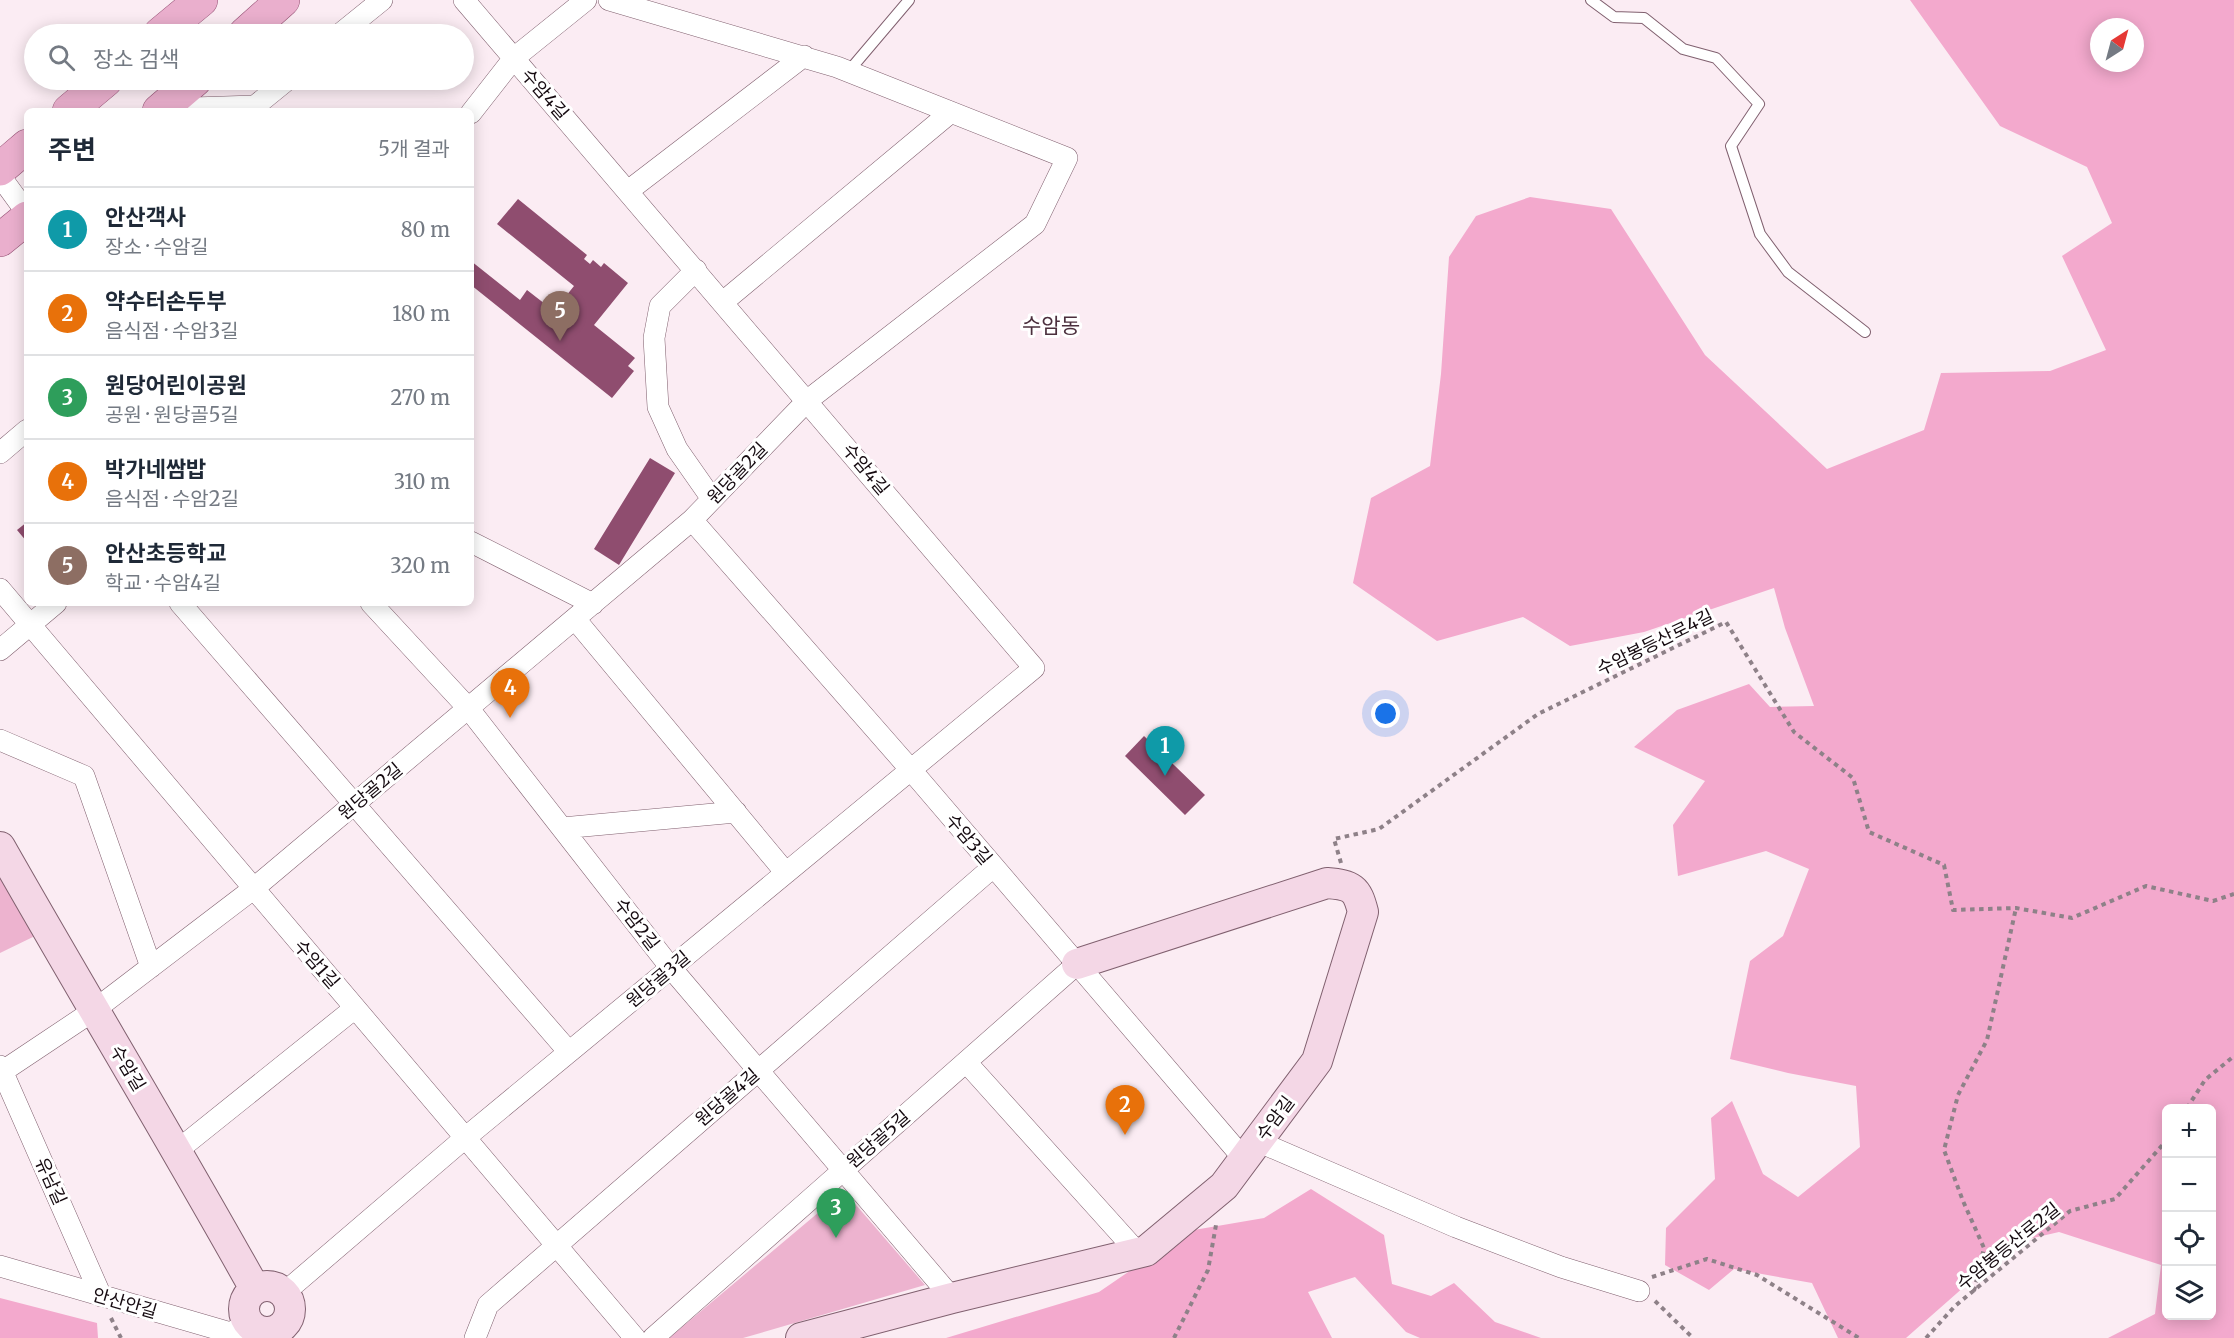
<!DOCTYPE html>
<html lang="ko">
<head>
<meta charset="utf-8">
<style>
	body { margin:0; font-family:Merriweather,"Noto Sans KR",serif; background:#f2f2f3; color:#1f2937 }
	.controls { position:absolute; right:18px; bottom:18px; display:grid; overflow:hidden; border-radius:9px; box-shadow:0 3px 15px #0003 }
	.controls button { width:54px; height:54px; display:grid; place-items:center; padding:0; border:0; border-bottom:2px solid #e0e1e3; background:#fff; color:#1f2937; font:30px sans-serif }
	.compass { position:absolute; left:2090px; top:18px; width:54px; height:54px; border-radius:50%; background:#fff; box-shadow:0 3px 15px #0003; rotate:36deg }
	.you { position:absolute; left:1386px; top:714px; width:21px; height:21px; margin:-15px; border:4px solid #fff; border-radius:50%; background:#1a73e8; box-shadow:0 0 0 9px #1a73e833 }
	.badge { display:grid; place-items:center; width:39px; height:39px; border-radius:50%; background:#246553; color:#fff; font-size:20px; font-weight:700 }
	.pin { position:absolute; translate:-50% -50px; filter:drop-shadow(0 2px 3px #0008) }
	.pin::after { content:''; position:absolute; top:32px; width:21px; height:18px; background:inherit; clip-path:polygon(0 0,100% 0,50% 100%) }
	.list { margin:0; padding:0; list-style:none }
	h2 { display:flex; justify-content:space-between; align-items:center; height:78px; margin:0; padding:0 24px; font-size:26px }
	h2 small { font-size:20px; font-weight:400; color:#747a83 }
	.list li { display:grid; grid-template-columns:39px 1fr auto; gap:18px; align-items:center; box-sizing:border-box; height:84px; padding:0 24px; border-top:2px solid #e0e1e3 }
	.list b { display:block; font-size:22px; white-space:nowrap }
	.list p { margin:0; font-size:20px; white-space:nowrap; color:#747a83 }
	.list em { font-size:20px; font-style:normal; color:#747a83 }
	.icon { flex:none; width:33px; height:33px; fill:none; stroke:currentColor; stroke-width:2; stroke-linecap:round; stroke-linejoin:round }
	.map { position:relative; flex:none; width:2234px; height:1338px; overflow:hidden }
	.search { position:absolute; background:#fff; box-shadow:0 3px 15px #0003; left:24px; top:24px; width:450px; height:66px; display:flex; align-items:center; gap:15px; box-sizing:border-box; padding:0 21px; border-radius:33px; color:#747a83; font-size:22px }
	.panel { position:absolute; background:#fff; box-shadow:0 3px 15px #0003; left:24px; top:108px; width:450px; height:498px; border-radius:9px }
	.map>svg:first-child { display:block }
</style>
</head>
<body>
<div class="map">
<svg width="2234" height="1338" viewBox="0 0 2234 1338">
	<rect width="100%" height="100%" fill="#fbecf3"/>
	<!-- green -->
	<path fill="#edb3cf" d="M0 873 37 935 0 953Z
		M844 1191 925 1285 743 1338H669Z"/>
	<!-- forest -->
	<path fill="#f3a9cd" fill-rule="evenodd" d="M1910 0H2234V1338H2108L2155 1314 2161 1265 2059 1232 2015 1242 1906 1338H1838L1812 1283 1734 1269 1709 1290 1665 1265 1666 1228 1715 1179 1711 1118 1732 1101 1763 1174 1798 1197 1860 1147 1856 1086 1788 1073 1730 1059 1750 961 1783 936 1809 869 1766 851 1678 876 1673 825 1705 781 1634 747 1677 710 1749 684 1770 707 1814 706 1785 628 1774 588 1644 632 1570 646 1523 617 1437 641 1353 583 1371 498 1430 466 1441 374 1449 257 1476 216 1530 197 1611 209 1705 355 1827 469 1924 430 1941 373 2050 371 2106 350 2062 256 2112 223 2087 167 2000 126ZM2099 27H2135V63H2099ZM2166 1108H2212V1316H2166Z
		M1311 1189 1384 1235 1392 1284 1431 1296 1454 1283 1495 1322 1541 1338H1420L1406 1332 1355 1277 1308 1292 1332 1338H946L1099 1292 1188 1231 1264 1218Z
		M0 1298 97 1323 98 1338H0Z"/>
	<!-- building -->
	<path fill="#8f4d6f" d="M518 199 587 255 584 259 590 264 593 260 601 267 604 263 628 283 594 325 635 358 628 366 634 371 612 398 471 285V261L520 300 527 290 554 311 574 286 497 224Z
		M650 458 675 473 619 565 594 549Z
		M27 522V542L17 530Z
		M1144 736 1205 795 1185 815 1125 756Z"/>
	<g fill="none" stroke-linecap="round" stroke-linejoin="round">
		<!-- lane casing -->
		<g stroke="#80606f" stroke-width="12">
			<path id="lane" d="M1591 0 1614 17 1644 18 1683 49 1716 58 1759 104 1731 146 1760 234 1788 272 1865 332
				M848 72 909 0"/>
		</g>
		<!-- street casing -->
		<g stroke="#80606f" stroke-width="22">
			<path id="street" d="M340 34 382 0
				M162 109 255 106 287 80
				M471 113 514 58 586 0
				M0 176 27 213
				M628 191 804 56
				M696 270 660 306 654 338 658 407 677 449 712 499
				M723 302 951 112
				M0 453 27 430
				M692 520 911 770 1244 1159
				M471 542 593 604
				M0 589 635 1338
				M180 603 569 1052
				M371 603 469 709 671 968 952 1298
				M575 619 786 873
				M0 650 56 603
				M0 740 84 776 151 967
				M562 828 736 812
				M966 1062 1138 1253
				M0 1066 101 1296
				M3 1071 93 1011 253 889 692 520 808 400 1035 224 1067 158 837 67 609 0
				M1257 1141 1456 1227 1561 1267 1639 1291
				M178 1150 355 1008
				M0 1266 231 1333 248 1322
				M284 1293 465 1138 1034 668 464 0
				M475 1338 488 1305 993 867
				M653 1338 1077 964"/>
		</g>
		<!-- secondary casing -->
		<g stroke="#80606f" stroke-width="32">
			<path id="secondary" d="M0 847C84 995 172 1140 255 1289
				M244 1309a23 23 0 1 1 46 0a23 23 0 1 1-46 0Z
				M801 1338 952 1298 1146 1251 1224 1186 1317 1061 1363 912C1357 888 1352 885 1327 883L1077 964"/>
		</g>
		<!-- primary casing -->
		<g stroke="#965275" stroke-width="34">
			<path id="primary" d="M160 34 201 0
				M245 34 283 0
				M69 111 106 80
				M159 111 195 80
				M0 169 27 146
				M0 240 27 218"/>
		</g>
		<!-- path -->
		<path stroke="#8e8188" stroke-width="4" stroke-dasharray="4.5 4.5" stroke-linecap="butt" d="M1341 863 1334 839 1379 829 1538 714 1726 622 1794 732 1853 778 1869 832 1944 865 1953 910 2016 908 2072 918 2146 886 2213 901 2234 894
			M2187 1108 2205 1080 2234 1056
			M1652 1277 1707 1259 1757 1275 1859 1338
			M1974 1291 1984 1248 1963 1201 1944 1150 1958 1095 1987 1040 2016 908
			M1655 1301 1693 1338
			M111 1318 121 1338
			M1174 1338 1208 1270 1216 1225
			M1926 1338 1955 1306 2070 1211 2115 1199 2166 1141"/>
		<!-- lane -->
		<use href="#lane" stroke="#fff" stroke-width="10"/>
		<!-- street -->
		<use href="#street" stroke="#fff" stroke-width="21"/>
		<!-- secondary -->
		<use href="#secondary" stroke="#f4d7e6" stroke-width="30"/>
		<!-- primary -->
		<use href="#primary" stroke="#eaafcd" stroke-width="33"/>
	</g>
	<g text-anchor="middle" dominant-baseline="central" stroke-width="6" stroke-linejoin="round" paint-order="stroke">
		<!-- street labels -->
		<g font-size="18" fill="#150a10" stroke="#fff">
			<text transform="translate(545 94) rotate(49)">수암4길</text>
			<text transform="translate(866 469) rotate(50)">수암4길</text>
			<text transform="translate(737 473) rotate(-46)">원당골2길</text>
			<text transform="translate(1655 642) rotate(-26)">수암봉등산로4길</text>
			<text transform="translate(370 791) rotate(-40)">원당골2길</text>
			<text transform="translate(969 839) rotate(50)">수암3길</text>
			<text transform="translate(637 924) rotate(52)">수암2길</text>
			<text transform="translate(317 964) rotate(49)">수암1길</text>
			<text transform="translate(658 979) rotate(-40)">원당골3길</text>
			<text transform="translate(128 1068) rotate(59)">수암길</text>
			<text transform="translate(727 1097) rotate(-41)">원당골4길</text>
			<text transform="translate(1275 1118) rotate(-53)">수암길</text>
			<text transform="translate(878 1139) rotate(-41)">원당골5길</text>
			<text transform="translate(51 1181) rotate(66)">유남길</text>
			<text transform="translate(2008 1246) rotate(-39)">수암봉등산로2길</text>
			<text transform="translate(125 1303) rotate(16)">안산안길</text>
		</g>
		<!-- quarter labels -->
		<g font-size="21" fill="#4b2f3d" stroke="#fff">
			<text x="1051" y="325">수암동</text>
		</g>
	</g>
</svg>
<div class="controls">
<button>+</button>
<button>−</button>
<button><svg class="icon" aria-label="locate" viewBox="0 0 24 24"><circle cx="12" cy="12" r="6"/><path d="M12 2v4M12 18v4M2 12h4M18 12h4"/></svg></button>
<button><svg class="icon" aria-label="layers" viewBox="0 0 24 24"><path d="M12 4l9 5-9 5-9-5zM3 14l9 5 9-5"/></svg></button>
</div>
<svg class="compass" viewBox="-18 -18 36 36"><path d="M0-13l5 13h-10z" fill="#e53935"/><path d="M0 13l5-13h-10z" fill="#747a83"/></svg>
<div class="you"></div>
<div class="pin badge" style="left:1165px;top:776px;background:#0f9aa8">1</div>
<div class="pin badge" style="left:1125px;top:1135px;background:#e8710a">2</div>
<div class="pin badge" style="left:836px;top:1238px;background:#2e9e5b">3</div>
<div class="pin badge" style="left:510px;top:718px;background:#e8710a">4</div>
<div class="pin badge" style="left:560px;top:341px;background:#8d6e63">5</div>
<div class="search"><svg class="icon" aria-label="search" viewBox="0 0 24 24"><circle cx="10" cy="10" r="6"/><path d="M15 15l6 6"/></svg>장소 검색</div>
<section class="panel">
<h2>주변<small>5개 결과</small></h2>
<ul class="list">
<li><span class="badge" style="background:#0f9aa8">1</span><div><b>안산객사</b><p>장소 · 수암길</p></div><em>80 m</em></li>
<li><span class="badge" style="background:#e8710a">2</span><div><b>약수터손두부</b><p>음식점 · 수암3길</p></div><em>180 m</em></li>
<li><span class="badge" style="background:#2e9e5b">3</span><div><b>원당어린이공원</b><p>공원 · 원당골5길</p></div><em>270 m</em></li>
<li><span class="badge" style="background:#e8710a">4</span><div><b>박가네쌈밥</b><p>음식점 · 수암2길</p></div><em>310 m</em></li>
<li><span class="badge" style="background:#8d6e63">5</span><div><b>안산초등학교</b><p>학교 · 수암4길</p></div><em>320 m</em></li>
</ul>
</section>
</div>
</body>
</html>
